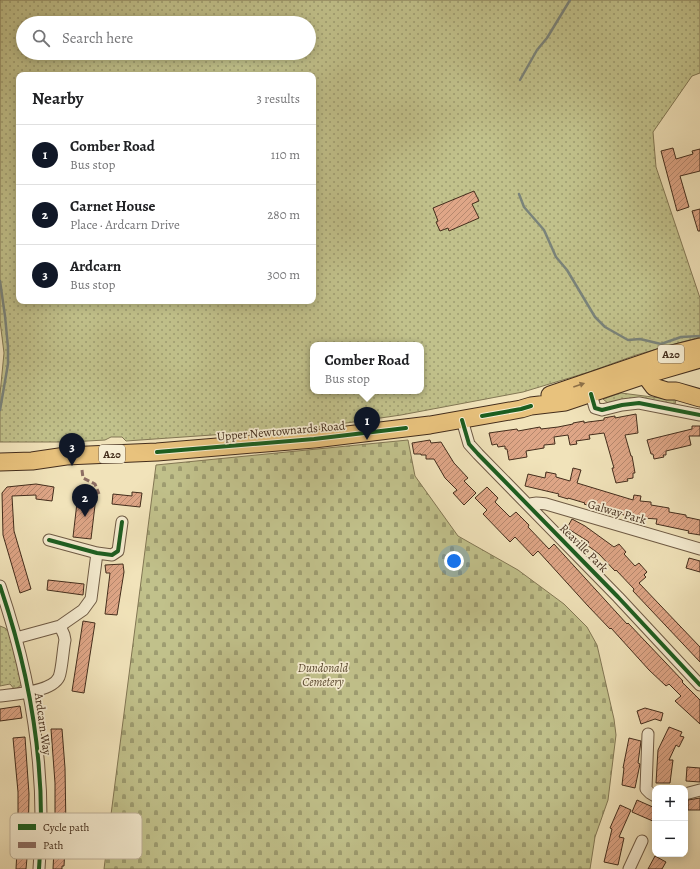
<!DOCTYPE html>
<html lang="en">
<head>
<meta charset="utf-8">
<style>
	body { margin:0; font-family:Alegreya,serif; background:#f2f2f2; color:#202124 }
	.controls { position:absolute; right:12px; bottom:12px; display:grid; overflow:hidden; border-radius:8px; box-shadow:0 2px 10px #0003 }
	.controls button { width:36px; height:36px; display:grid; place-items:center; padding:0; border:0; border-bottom:1px solid #e0e0e0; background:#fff; color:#202124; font:20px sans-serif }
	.you { position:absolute; left:454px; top:561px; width:14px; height:14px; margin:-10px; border:3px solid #fff; border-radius:50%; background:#1a73e8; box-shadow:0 0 0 6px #1a73e833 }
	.badge { display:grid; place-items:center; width:26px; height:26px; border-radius:50%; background:#111827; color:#fff; font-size:13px; font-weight:700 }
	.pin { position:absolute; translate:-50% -33px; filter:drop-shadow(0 1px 2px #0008) }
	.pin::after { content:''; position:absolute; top:21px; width:14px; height:12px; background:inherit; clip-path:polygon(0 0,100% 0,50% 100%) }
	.popup { position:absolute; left:310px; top:342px; width:114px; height:52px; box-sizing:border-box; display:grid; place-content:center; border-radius:8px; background:#fff; filter:drop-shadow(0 1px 3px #0005); font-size:13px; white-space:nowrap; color:#757577 }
	.popup b { font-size:15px; color:#202124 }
	.popup::after { content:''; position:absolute; left:50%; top:100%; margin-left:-8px; border:8px solid transparent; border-top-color:#fff }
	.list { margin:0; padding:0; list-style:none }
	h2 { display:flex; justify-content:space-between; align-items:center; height:52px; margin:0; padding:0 16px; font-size:17px }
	h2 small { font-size:13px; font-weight:400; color:#757577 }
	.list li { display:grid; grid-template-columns:26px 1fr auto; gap:12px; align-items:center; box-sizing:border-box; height:60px; padding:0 16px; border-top:1px solid #e0e0e0 }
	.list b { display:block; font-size:15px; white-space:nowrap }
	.list p { margin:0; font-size:13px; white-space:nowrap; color:#757577 }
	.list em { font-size:13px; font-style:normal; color:#757577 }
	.icon { flex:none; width:22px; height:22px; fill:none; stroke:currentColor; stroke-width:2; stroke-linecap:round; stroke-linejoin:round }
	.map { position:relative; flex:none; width:700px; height:869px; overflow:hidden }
	.search { position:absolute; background:#fff; box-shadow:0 2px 10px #0003; left:16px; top:16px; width:300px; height:44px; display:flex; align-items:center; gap:10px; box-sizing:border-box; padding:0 14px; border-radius:22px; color:#757577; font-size:15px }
	.panel { position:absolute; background:#fff; box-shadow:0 2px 10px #0003; left:16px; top:72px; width:300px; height:232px; border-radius:8px }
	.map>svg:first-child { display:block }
</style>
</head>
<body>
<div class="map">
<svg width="700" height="869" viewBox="0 0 700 869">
	<defs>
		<pattern id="grass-dots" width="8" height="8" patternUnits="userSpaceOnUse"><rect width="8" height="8" fill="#c1c18b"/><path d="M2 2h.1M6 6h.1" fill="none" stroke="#9e9d71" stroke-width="1.8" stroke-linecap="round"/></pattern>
		<pattern id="cemetery-stones" width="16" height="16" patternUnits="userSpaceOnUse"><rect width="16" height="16" fill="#c1c18b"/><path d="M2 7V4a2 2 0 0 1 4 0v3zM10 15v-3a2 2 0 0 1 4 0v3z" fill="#9e9d71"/></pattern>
		<pattern id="building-hatch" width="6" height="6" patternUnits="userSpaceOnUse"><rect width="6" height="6" fill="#dfa687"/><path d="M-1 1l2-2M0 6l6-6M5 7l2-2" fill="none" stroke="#b6886e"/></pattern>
	</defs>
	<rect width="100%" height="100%" fill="#f1e3ba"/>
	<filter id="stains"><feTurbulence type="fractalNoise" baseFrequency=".005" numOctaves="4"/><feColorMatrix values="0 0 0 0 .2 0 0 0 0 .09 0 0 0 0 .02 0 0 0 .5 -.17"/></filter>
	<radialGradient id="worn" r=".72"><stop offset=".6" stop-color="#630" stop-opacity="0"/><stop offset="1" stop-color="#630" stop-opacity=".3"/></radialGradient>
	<!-- grass -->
	<path fill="url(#grass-dots)" stroke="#827754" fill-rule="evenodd" d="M0 0H700V73L692 76 653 132 656 167 700 298V337L636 355 589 372 523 392 401 415 312 428 126 441 122 437H111L105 440 70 442H0V394L4 353 0 321ZM23 23H309V53H23ZM19 75H313V301H19ZM313 345H421V391H313Z
		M621 393 676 400 675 404 647 401 609 404 603 399Z
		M0 626 5 628 10 632 22 684 15 690 10 684 0 686Z"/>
	<!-- cemetery -->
	<path fill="url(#cemetery-stones)" stroke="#827754" d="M408 440 415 476 458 536 518 570 564 604 587 627 597 645 614 719 616 735 608 800 595 837 590 869H104L156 465Z"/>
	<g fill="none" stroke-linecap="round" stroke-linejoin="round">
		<!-- stream -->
		<path stroke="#7a837a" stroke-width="2.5" d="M520 80 537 50 547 38 570 0
			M519 194 524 207 544 230 556 257 567 270 595 317 605 327 628 340 640 339 661 344 681 337 700 336
			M0 281 5 316 8 347V364L0 410"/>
	</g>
	<!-- building -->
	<path fill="url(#building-hatch)" stroke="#432d1c" d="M673 148 676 159 693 154 692 151 700 149V171L680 176 689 207 677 211 661 151Z
		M474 191 479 201 472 204 479 218 449 231 448 228 440 231 436 222 438 221 433 208Z
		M700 209V231H698L692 211Z
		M636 414 638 433 625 435 631 456H632L635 473H633V478L627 479 628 481 616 483 613 472 612 468H614L604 433 589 435 590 439 576 441 577 444 570 445 568 435 554 437 555 444 544 445V448L526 451 527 457 509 460 507 449H505V446L498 447 497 444 492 445 489 433 517 429 518 431 540 427 541 429 558 427 573 424V423L584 421V423L588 422 604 420V418L609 417 615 416V418Z
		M692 426H700V436H689L691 445 666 451V455H663L664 457 654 459 653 454H651L647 440 692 429Z
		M430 440 431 443 441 442 454 463 468 478 464 481 476 493 464 505 453 493 457 490 445 478 434 459H426V455H421V454H414L412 443Z
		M573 468 581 470 577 483 633 500 634 495 641 496 640 501 651 502V505L669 508V512L686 515V517L700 520V535L688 533 689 531 656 524 657 519 629 517 616 512V514L594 506 593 507 584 504 585 503 568 498V499L558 496 559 494 525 486 528 474 545 478 546 472 556 474V477L570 481Z
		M36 484 54 487 52 501 36 499V495L12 496 14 531 31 589 20 593 3 535 2 493 7 487Z
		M487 487 498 498 495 502 510 517 516 512 529 525 528 527 549 549 554 544 627 624 628 623 683 681 682 682 700 700V724L675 701 681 696 669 684 666 686 649 670 611 628 610 629 588 606 538 551 533 556 515 537 510 542 483 514 487 510 475 498Z
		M132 492 142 493 140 507 112 504 113 494 132 496Z
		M78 494 96 497 91 539 73 537Z
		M572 519 585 526 614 547 619 544 626 552 624 554 635 566 639 563 647 572 644 575 646 577 639 583 700 647V662L633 591 634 589 616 570 615 571 599 554 587 545 589 542 567 528Z
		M689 558 700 561V572L686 568Z
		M123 564 124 572 117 615 105 614 110 573H106L105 565Z
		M48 580 84 584 83 595 47 590Z
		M83 621 95 623 84 693 72 691Z
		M20 706 22 718 0 721V709Z
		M645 708 663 713 661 721 655 719 641 724 637 711Z
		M669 727 682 732 680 736 684 737 679 747 676 745 669 760H673L670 783H656L658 750Z
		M51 729H62L65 768 66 829 64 866H62V869H53L55 830V783Z
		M25 737 29 794 28 847 26 869H16L18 832V792L13 738Z
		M629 738 641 741 638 763 640 764 635 788 622 785 624 768H623Z
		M687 767 700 768V782L686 781Z
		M700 798V810H688V800Z
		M637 800 655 808V822L632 812Z
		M620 805 631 810 619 837 624 838 618 865 604 862 612 829 610 828Z
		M655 856 666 862 662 869H648Z"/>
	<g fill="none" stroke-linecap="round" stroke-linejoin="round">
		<!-- minor casing -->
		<g stroke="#6e5a44" stroke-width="13">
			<path id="minor" d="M591 394 595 408 602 410 622 405 639 403 700 415
				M462 420 469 444 478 454 618 597 700 685
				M528 505C534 502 539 503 546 504L700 549
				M49 540 97 553 112 555 118 551 122 522
				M0 586C31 677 47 773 39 869
				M16 638 60 626 83 610 91 599 97 553
				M0 696C15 694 52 692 59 677 62 670 63 649 65 640L64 635 60 626
				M648 734 646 789 650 793 655 796
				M685 794 700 790
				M629 869 642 841"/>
		</g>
		<!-- highway casing -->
		<g stroke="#432d1c" stroke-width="19">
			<path id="highway" d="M643 366 645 375 654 387 667 391H676L700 398
				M550 395 664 356 700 347
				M0 462 32 461 66 456 157 452 314 439 430 425 521 409 531 406 565 402 645 375 700 359"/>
		</g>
		<!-- minor -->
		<use href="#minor" stroke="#f6edd2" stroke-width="11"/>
		<!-- highway -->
		<use href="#highway" stroke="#e8c27d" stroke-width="17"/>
		<!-- quiet -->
		<path stroke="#8d6e63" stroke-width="3" stroke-dasharray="6 3" stroke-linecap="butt" d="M82 470 83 478 95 484 99 494"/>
		<!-- cycleway casing -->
		<g stroke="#f6edd2" stroke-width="6">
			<path id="cycleway" d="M591 394 595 408 602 410 622 405 639 403 700 415
				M482 416 521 409 531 406
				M462 420 469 444 478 454 618 597 700 685
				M157 452 314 439 406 428
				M49 540 97 553 112 555 118 551 122 522
				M0 586C31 677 47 773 39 869"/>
		</g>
		<!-- cycleway -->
		<use href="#cycleway" stroke="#1b5e20" stroke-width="4"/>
	</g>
	<!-- one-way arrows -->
	<defs><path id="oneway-solid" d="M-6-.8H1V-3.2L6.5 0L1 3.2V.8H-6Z"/></defs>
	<use fill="#8d7048" href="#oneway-solid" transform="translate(579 385) rotate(-19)"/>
	<g text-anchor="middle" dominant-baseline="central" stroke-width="3.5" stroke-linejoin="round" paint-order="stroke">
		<!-- shield labels -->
		<g fill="#f6edd2" stroke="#796753" stroke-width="1">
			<rect x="658" y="345" width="26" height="18" rx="3"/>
			<rect x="99" y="445" width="26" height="18" rx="3"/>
		</g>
		<g font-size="11" font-weight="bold" fill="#432d1c">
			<text x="671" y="354">A20</text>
			<text x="112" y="454">A20</text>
		</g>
		<!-- street labels -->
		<g font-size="12" fill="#432d1c" stroke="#f6edd2">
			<text transform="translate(281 431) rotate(-5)">Upper Newtownards Road</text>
			<text transform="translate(617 512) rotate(16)">Galway Park</text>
			<text transform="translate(584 548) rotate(45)">Reaville Park</text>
			<text transform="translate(43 724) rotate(82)">Ardcarn Way</text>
		</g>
		<!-- park labels -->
		<g font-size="12" font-style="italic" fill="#5c4b32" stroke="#f6edd2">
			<text x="323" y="668">Dundonald<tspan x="323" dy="14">Cemetery</tspan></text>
		</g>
	</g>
	<!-- legend -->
	<rect x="10" y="813" width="132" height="46" rx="6" fill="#f6edd2" stroke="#c0b39b" stroke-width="1"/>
	<rect x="18" y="824" width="18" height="6" fill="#1b5e20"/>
	<rect x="18" y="842" width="18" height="6" fill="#8d6e63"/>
	<g font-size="11" fill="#432d1c">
		<text x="43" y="831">Cycle path</text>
		<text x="43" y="849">Path</text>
	</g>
	<rect width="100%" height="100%" filter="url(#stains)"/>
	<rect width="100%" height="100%" fill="url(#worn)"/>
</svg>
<div class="controls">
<button>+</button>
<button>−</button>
</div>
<div class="you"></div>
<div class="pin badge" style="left:367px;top:440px">1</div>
<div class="popup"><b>Comber Road</b>Bus stop</div>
<div class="pin badge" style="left:85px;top:517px">2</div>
<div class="pin badge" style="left:72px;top:466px">3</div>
<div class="search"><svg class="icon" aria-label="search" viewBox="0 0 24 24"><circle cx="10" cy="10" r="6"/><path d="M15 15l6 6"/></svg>Search here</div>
<section class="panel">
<h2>Nearby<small>3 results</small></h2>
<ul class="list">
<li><span class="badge">1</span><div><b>Comber Road</b><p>Bus stop</p></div><em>110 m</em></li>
<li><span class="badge">2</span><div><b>Carnet House</b><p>Place · Ardcarn Drive</p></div><em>280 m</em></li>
<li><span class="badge">3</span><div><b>Ardcarn</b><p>Bus stop</p></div><em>300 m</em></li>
</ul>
</section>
</div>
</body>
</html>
